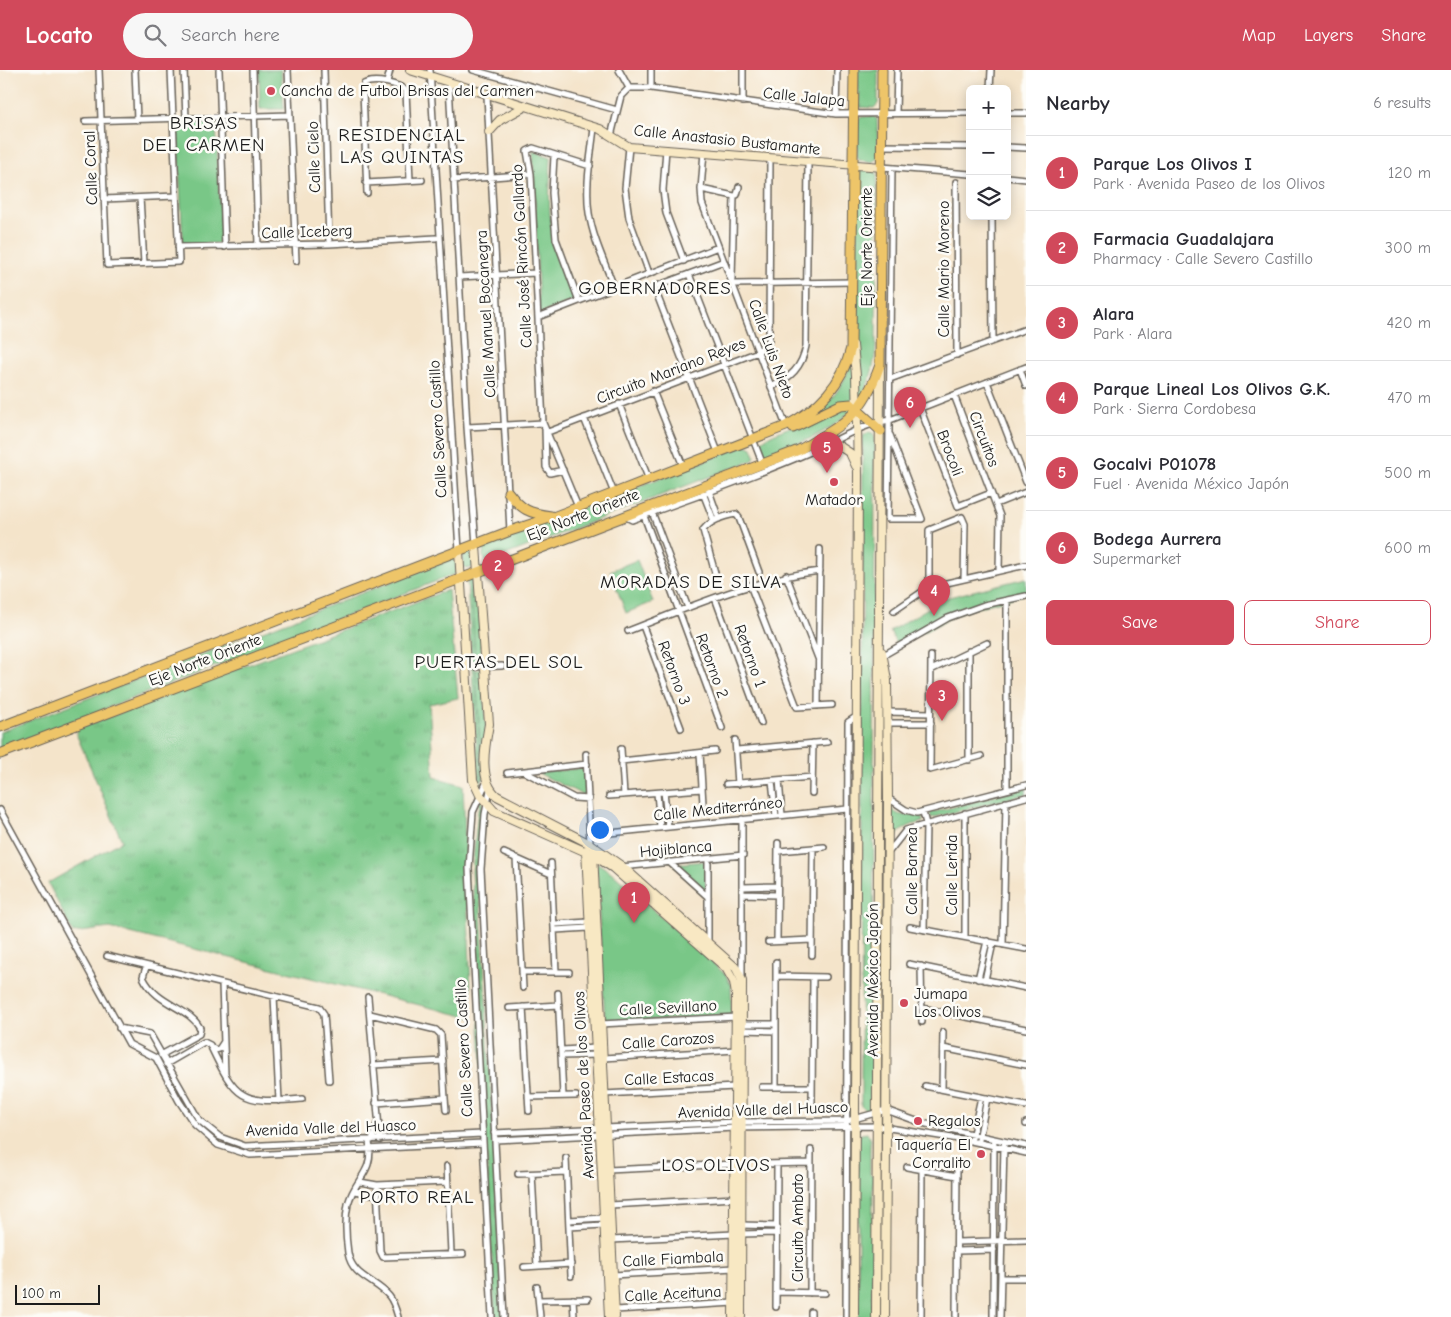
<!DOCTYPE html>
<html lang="en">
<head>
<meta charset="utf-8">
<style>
	body { margin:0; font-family:"Comic Neue",sans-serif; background:#f7f7f7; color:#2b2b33 }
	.controls { position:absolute; right:15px; top:15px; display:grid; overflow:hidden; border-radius:8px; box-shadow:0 2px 12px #0003 }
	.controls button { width:45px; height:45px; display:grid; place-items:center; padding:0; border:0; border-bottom:1px solid #e1e1e2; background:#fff; color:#2b2b33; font:25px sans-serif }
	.scale { position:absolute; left:15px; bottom:12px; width:85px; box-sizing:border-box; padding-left:5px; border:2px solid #1c1c1c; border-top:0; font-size:14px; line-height:18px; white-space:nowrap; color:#1c1c1c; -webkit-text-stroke:4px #fdfcf7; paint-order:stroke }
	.you { position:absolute; left:599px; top:759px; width:18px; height:18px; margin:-12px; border:4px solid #fff; border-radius:50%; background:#1a73e8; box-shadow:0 0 0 8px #1a73e833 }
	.badge { display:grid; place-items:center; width:32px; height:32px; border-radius:50%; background:#d1495b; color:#fff; font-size:16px; font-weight:700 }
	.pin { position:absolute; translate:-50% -41px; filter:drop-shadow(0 1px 2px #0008) }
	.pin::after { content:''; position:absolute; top:26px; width:18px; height:15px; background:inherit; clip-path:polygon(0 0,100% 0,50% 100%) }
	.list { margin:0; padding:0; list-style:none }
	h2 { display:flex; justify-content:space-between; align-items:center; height:65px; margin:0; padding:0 20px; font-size:21px }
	h2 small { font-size:16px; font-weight:400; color:#7c7c81 }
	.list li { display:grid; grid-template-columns:32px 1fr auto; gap:15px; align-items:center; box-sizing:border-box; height:75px; padding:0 20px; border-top:1px solid #e1e1e2 }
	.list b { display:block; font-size:19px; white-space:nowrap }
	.list p { margin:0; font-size:16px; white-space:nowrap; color:#7c7c81 }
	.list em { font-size:16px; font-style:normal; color:#7c7c81 }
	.actions { display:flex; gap:10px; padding:15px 20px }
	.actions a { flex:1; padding:11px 0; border:1px solid #d1495b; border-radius:8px; text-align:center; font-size:18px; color:#d1495b }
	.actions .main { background:#d1495b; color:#fff }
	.icon { flex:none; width:28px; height:28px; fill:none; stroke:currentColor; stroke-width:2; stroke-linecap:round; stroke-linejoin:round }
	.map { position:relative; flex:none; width:1026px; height:1247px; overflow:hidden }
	header { display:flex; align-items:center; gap:30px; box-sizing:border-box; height:70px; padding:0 25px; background:#d1495b; color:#fff }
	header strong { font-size:24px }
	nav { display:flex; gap:28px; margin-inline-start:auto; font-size:18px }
	.search { width:350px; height:45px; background:#f7f7f7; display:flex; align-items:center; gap:12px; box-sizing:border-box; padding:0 18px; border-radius:28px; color:#7c7c81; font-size:19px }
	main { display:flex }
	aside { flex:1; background:#fff }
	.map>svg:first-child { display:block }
</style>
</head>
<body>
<header>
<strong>Locato</strong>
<div class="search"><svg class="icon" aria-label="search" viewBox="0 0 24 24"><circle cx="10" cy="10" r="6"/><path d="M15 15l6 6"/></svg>Search here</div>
<nav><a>Map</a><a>Layers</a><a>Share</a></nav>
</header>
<main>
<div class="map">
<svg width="1026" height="1247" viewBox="0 0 1026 1247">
	<defs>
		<pattern id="grass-tufts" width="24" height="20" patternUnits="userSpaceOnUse" patternTransform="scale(1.25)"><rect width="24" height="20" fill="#79c787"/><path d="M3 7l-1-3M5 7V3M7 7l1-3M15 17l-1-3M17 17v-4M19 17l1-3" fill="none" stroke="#68aa74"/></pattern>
		<pattern id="wetland-marsh" width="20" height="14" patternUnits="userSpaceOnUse" patternTransform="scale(1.25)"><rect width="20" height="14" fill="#79c787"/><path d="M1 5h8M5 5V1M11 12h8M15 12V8" fill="none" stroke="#68aa74"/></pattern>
	</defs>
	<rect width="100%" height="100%" fill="#fdfcf7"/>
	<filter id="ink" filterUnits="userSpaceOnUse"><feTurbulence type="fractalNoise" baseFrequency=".02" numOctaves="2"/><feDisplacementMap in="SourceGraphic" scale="10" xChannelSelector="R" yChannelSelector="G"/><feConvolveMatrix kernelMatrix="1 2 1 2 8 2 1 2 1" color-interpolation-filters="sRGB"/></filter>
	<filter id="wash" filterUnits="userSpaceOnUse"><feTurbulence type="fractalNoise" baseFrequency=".0096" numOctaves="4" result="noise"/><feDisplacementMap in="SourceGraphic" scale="20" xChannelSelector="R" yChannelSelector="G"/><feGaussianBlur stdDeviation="1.12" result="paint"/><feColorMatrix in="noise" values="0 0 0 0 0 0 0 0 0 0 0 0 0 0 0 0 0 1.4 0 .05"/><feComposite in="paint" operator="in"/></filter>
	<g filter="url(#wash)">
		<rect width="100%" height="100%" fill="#f4e4ca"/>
		<!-- grass -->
		<path fill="url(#grass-tufts)" stroke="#4a7252" d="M448 520 458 628 429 634 434 707 463 715 472 948 110 858 73 863 48 813 122 771 77 666V659Z
			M1026 718V724L931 748 930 743Z"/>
		<!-- wetland -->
		<path fill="url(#wetland-marsh)" stroke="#4a7252" d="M471 509 483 740H480L467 510Z"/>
		<!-- park -->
		<path fill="#79c787" stroke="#4a7252" d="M259 0H281L284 39H260Z
			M857 0H878V34L874 38 859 37Z
			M873 46 877 49 878 87 873 92 860 90 857 86V52L861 47Z
			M216 51 221 173 183 174 177 53Z
			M533 81 551 87C550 115 547 142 554 170 559 190 569 209 577 229L539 244Z
			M861 99H874L877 103 876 274C872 345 828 364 767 385L762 382 760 372C771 363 787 359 799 353 833 337 849 309 856 273L857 106Z
			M869 362 873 363 875 367 873 1037 869 1041H866L861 1036 863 366Z
			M746 375 752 378 755 386 753 390 487 492 483 487 484 476Z
			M470 481H474V497L467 499 463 495V484Z
			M453 488 457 492 455 504 0 679V662Z
			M637 490 653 532 626 543 610 501Z
			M477 507 482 590 475 591 471 509Z
			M1026 508V524L962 542 897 576 890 561 945 528Z
			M482 599 486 653 484 710H482L476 600Z
			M584 698 586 723 583 725 538 703Z
			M890 736C897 749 909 745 921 743L923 752C907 755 900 760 890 773Z
			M485 738 479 802 503 1247H495L472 801 478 739Z
			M706 791V823L674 794Z
			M596 792 611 802 726 905 731 916 732 946 605 952Z
			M867 1063 870 1066V1104L873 1105 872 1247H858V1069L861 1064Z"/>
	</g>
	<g filter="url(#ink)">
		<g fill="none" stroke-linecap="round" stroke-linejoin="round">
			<!-- street casing -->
			<g stroke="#686259" stroke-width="8">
				<path id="street" d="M99 0 107 195 179 192 171 0
					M135 0 137 50
					M184 0 186 48
					M219 0 225 177
					M253 0 258 176
					M288 0 296 191
					M324 0 329 174
					M430 0 459 481
					M473 0 617 40
					M619 0 629 18
					M651 0V18
					M387 12 390 0
					M449 14 467 357 476 475
					M990 19 991 0
					M487 26 510 461
					M743 32V0
					M896 43 897 0
					M1007 43H1026
					M836 44 837 0
					M85 51 290 45
					M594 58C591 86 585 115 589 143 593 169 605 193 614 217
					M611 66 621 26 629 18H651L836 44 970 43
					M882 76 970 77
					M629 77 625 118 629 148 649 203
					M1007 77 1026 78
					M666 79 663 120 666 143 684 191
					M704 82 701 119 702 133 786 356
					M554 86 552 123 556 169 579 231
					M882 97 970 104
					M1007 107 1026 109
					M453 110 531 104
					M956 112 957 285
					M366 113 422 110
					M701 119 734 126 732 209
					M367 123 363 21 364 14C374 8 400 14 406 21L410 111
					M734 126 737 125 739 117
					M140 128 144 193
					M104 129 176 126
					M992 146 993 271
					M178 177 329 174 436 168
					M689 204 763 395
					M459 207 536 203
					M733 214 852 212
					M538 247 718 177
					M1020 299 1026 316
					M890 309 1026 259
					M987 312 1026 412
					M771 317C791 308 802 297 806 276L808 92
					M653 321 683 396
					M954 325 1000 446 999 501
					M619 334 649 410
					M920 338 958 436 991 423
					M584 348 614 423
					M467 357 543 353
					M545 358 546 397 550 403 563 400
					M548 362 758 282 769 271 770 88
					M890 365 922 449H888L892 98
					M718 382 654 217 724 191
					M709 421 719 449
					M703 423 714 451
					M996 434 1026 422
					M578 437 543 353 531 104 527 81 533 78 590 96
					M652 442 688 538
					M624 446 632 450C691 428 751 408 808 383 835 372 861 354 890 350L1026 297
					M644 446 722 658
					M786 505 818 588
					M717 510 703 460C711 450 724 446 736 444L739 448 759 502
					M750 515 797 637 832 635
					M929 517V460L962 447 965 454 964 509
					M715 528 761 653
					M1007 530V719
					M894 541 929 517 1026 495
					M643 556 681 658
					M628 561C690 537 753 509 820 501
					M882 586 948 548 984 535 1026 526
					M931 586 930 700 981 686
					M466 597 502 596
					M931 600 987 573
					M818 636 820 479
					M887 642 930 643
					M887 653H931
					M735 670 738 714
					M621 679 624 725
					M737 680 827 672
					M700 683 703 734
					M586 684 590 774
					M969 690V581
					M621 691 715 681
					M525 702 574 728 589 729
					M507 703 587 694
					M779 710 782 745
					M487 711 473 742 469 798 492 1247
					M772 711 776 746
					M726 714 812 707
					M490 720 485 744 481 799 504 1247
					M664 722 668 756
					M657 723 660 757
					M812 723 813 673
					M609 726 702 719
					M888 728 906 740 917 743 1026 715
					M0 740 129 974 156 988 179 1031 195 1055 218 1075 250 1085 482 1073
					M923 742 926 754 924 860
					M590 765 847 739
					M779 781 824 777
					M504 783 551 804
					M888 783 906 760 1026 727
					M516 788 523 918
					M708 789V872
					M669 792 708 827
					M551 793 556 902
					M621 797 743 785
					M743 817 777 816
					M743 824 777 825
					M555 854 589 852
					M910 857 1026 879
					M555 860 589 858
					M965 867V743
					M777 870 778 773
					M768 872 812 870
					M1003 875 1006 732
					M812 885 813 779
					M107 886 319 937 324 944 329 1010
					M909 894 1026 918
					M921 896 922 952
					M146 897 143 907C157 936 188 936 200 958L199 964 161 985
					M522 902H569
					M776 906 826 907
					M742 908V749
					M978 909 987 871
					M985 910 993 873
					M222 914 225 1004
					M558 923 563 1026
					M274 926 279 1031
					M368 927 380 1070
					M523 937 529 1041
					M509 938 559 935
					M922 938 1026 959
					M370 944 436 960 441 965 445 1028 376 1033
					M600 954 737 947
					M743 954H776
					M119 958 150 964 199 1050 220 1067 245 1076 482 1064
					M742 960 776 961
					M210 976 215 980 219 979 223 973
					M943 978 1026 995
					M562 980 596 978
					M562 986 596 985
					M603 988 736 980
					M166 994 204 972 210 975C236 1030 241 1034 302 1029
					M373 995 443 991
					M925 1016 1026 1036
					M762 1017H812
					M776 1017V892
					M942 1019 943 962
					M604 1024 735 1017
					M528 1027 576 1026
					M445 1028 446 1040
					M812 1032 813 907
					M1026 1054V1053
					M494 1063 735 1052 847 1051 886 1040 922 1053 1026 1076
					M972 1068 981 1027
					M372 1070 377 1054
					M495 1070 735 1058 877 1056 971 1071 1026 1083
					M979 1070 987 1028
					M369 1071C374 1104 356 1106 348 1134 345 1148 346 1169 348 1183 352 1207 376 1210 389 1226 394 1232 396 1240 398 1247
					M566 1088 571 1206
					M762 1094 811 1093
					M447 1096 451 1183
					M907 1097 957 1106
					M608 1100 735 1094
					M518 1104 566 1102
					M532 1104 537 1196
					M360 1112 377 1115 446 1112
					M377 1115 380 1181 383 1187 463 1184
					M354 1121 378 1125
					M610 1135 735 1128
					M569 1150 604 1148
					M741 1155 777 1156
					M569 1157 604 1155
					M741 1164 776 1163
					M611 1170 734 1164
					M957 1172 1026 1170
					M957 1181 994 1180
					M524 1197 571 1194
					M613 1205 734 1198
					M1001 1208H1026
					M537 1217 540 1247
					M776 1222 825 1223
					M810 1223 811 1080
					M573 1229 574 1247
					M539 1230 588 1229
					M776 1237 777 1094
					M615 1240 734 1233
					M811 1247V1242
					M846 1247 848 652 857 646
					M921 1247 922 1099
					M956 1247 957 1097
					M993 1247 994 1073
					M1000 1247 1004 1075"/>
			</g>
			<!-- secondary casing -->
			<g stroke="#686259" stroke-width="10">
				<path id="secondary" d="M410 0 600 59 629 77 882 97
					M489 62 500 50 524 37
					M853 275 856 305 858 404 854 1247
					M833 372 850 383 856 396
					M476 476 489 654C485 676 478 710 497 726L590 774 623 797 736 898 742 910 741 1247
					M459 481 473 710 480 725 494 741 593 785 613 798 726 898 734 912 736 925 733 1247
					M882 582 887 610 888 728 885 1247
					M586 780 609 1247
					M593 782 615 1247
					M876 1247 880 297"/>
			</g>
			<!-- primary casing -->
			<g stroke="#686259" stroke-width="11">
				<path id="primary" d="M793 358 840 335 851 334 881 361
					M508 422C522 440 528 443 551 446
					M0 657 510 461 553 447 786 356C819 338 842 315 851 278L854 0
					M0 684 799 380C844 354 862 346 880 295L882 0"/>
			</g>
			<!-- street -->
			<use href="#street" stroke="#fff" stroke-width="5"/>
			<!-- secondary -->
			<use href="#secondary" stroke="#f8e8c3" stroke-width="8"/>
			<!-- primary -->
			<use href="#primary" stroke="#eec569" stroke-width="9"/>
		</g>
	</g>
	<!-- markers -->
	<g fill="#d1495b" stroke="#fdfcf7" stroke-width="2">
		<circle cx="271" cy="21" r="5"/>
		<circle cx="834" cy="412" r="5"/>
		<circle cx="904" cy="933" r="5"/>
		<circle cx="918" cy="1051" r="5"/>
		<circle cx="981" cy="1084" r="5"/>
	</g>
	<g text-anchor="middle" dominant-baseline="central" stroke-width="5" stroke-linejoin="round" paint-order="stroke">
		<!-- poi labels -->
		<g font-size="16" fill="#1c1c1c" stroke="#fdfcf7" text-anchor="start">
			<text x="281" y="21">Cancha de Futbol Brisas del Carmen</text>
			<text x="834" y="430" text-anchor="middle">Matador</text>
			<text x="914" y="924">Jumapa<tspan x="914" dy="18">Los Olivos</tspan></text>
			<text x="928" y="1051">Regalos</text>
			<text x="971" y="1075" text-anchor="end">Taquería El<tspan x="971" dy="18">Corralito</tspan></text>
		</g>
		<!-- street labels -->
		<g font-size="16" fill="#1c1c1c" stroke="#fdfcf7">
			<text transform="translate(804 27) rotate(6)">Calle Jalapa</text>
			<text transform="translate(727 70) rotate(6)">Calle Anastasio Bustamante</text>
			<text transform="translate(314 87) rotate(-92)">Calle Cielo</text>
			<text transform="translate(91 98) rotate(-92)">Calle Coral</text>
			<text transform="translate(307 162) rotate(-2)">Calle Iceberg</text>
			<text transform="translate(867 177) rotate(-90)">Eje Norte Oriente</text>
			<text transform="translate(522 186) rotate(-93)">Calle José Rincón Gallardo</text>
			<text transform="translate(944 199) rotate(-90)">Calle Mario Moreno</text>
			<text transform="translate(486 244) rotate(-93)">Calle Manuel Bocanegra</text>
			<text transform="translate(771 279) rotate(70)">Calle Luis Nieto</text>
			<text transform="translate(671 301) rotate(-21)">Circuito Mariano Reyes</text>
			<text transform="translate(438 359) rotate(-93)">Calle Severo Castillo</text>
			<text transform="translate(984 369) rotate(69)">Circuitos</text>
			<text transform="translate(950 383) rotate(69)">Brocoli</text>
			<text transform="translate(583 445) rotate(-21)">Eje Norte Oriente</text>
			<text transform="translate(750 586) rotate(70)">Retorno 1</text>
			<text transform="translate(205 590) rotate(-21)">Eje Norte Oriente</text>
			<text transform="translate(712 596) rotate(70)">Retorno 2</text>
			<text transform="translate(674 603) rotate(70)">Retorno 3</text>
			<text transform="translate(718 739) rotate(-6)">Calle Mediterráneo</text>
			<text transform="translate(676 779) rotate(-5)">Hojiblanca</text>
			<text transform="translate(912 801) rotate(-90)">Calle Barnea</text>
			<text transform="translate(952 805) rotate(-90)">Calle Lerida</text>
			<text transform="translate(873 910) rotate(-90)">Avenida México Japón</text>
			<text transform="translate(668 938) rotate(-3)">Calle Sevillano</text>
			<text transform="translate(668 971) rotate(-4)">Calle Carozos</text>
			<text transform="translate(464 978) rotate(-93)">Calle Severo Castillo</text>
			<text transform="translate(669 1008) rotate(-3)">Calle Estacas</text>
			<text transform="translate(584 1015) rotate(-93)">Avenida Paseo de los Olivos</text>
			<text transform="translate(763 1040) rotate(-2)">Avenida Valle del Huasco</text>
			<text transform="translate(331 1058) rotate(-2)">Avenida Valle del Huasco</text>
			<text transform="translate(798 1158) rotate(-90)">Circuito Ambato</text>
			<text transform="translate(673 1189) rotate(-3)">Calle Fiambala</text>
			<text transform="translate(673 1224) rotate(-3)">Calle Aceituna</text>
		</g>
		<!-- quarter labels -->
		<g font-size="19" letter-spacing="1" fill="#1c1c1c" stroke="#fdfcf7">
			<text x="204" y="53">BRISAS<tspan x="204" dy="22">DEL CARMEN</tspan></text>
			<text x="402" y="65">RESIDENCIAL<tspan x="402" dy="22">LAS QUINTAS</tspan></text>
			<text x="655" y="218">GOBERNADORES</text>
			<text x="691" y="512">MORADAS DE SILVA</text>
			<text x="499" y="592">PUERTAS DEL SOL</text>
			<text x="716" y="1095">LOS OLIVOS</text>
			<text x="417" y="1127">PORTO REAL</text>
		</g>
	</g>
</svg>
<div class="controls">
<button>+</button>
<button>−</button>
<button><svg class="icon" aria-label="layers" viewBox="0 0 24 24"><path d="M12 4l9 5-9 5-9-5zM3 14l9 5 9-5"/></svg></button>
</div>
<div class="scale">100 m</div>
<div class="you"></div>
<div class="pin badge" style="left:634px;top:853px">1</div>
<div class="pin badge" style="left:498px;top:521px">2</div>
<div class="pin badge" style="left:942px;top:651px">3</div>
<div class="pin badge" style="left:934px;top:546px">4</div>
<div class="pin badge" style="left:827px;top:403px">5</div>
<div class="pin badge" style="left:910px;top:358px">6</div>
</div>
<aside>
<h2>Nearby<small>6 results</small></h2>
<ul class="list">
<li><span class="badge">1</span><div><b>Parque Los Olivos I</b><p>Park · Avenida Paseo de los Olivos</p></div><em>120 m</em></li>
<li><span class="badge">2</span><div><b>Farmacia Guadalajara</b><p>Pharmacy · Calle Severo Castillo</p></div><em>300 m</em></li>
<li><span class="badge">3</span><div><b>Alara</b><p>Park · Alara</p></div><em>420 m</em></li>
<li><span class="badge">4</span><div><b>Parque Lineal Los Olivos G.K.</b><p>Park · Sierra Cordobesa</p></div><em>470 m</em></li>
<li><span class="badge">5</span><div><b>Gocalvi P01078</b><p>Fuel · Avenida México Japón</p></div><em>500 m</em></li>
<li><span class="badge">6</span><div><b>Bodega Aurrera</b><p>Supermarket</p></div><em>600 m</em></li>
</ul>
<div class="actions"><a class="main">Save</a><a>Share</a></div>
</aside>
</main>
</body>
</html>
